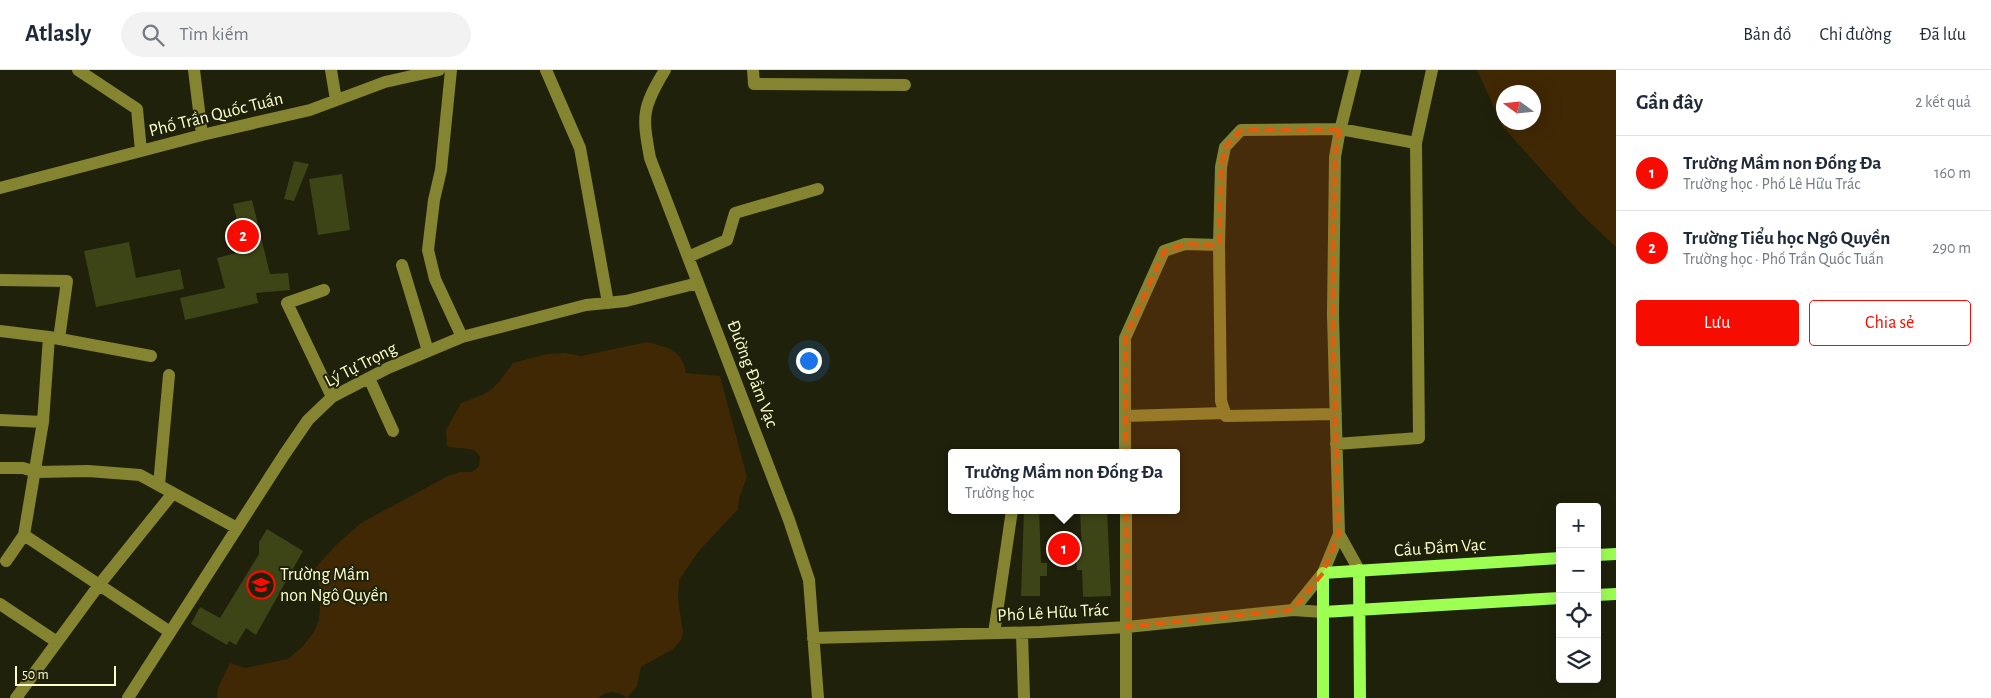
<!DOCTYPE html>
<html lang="vi">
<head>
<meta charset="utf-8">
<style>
	body { margin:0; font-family:"Alegreya Sans",sans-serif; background:#f2f2f3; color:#1f2937 }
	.controls { position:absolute; right:15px; bottom:15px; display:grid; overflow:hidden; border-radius:5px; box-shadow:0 5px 20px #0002 }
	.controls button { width:45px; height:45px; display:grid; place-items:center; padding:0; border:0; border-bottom:1px solid #e0e1e3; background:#fff; color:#1f2937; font:25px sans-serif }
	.compass { position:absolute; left:1496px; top:15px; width:45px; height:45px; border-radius:50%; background:#fff; box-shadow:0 5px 20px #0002; rotate:285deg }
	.scale { position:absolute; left:15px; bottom:12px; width:101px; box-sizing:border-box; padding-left:5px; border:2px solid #fcffcb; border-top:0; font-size:14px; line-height:18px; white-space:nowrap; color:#fcffcb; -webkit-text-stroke:4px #1f210b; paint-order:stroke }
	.you { position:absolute; left:808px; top:290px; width:18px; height:18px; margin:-12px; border:4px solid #fff; border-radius:50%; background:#1a73e8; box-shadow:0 0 0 8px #1a73e833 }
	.badge { display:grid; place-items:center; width:32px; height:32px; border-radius:50%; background:#f60c00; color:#fff; font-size:16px; font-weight:700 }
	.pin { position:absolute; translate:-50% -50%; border:2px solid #fff; box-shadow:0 1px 5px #0006 }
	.popup { position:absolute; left:948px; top:379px; width:232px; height:65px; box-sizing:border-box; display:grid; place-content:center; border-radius:5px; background:#fff; filter:drop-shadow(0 1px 4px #0005); font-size:16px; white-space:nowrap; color:#747a83 }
	.popup b { font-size:19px; color:#1f2937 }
	.popup::after { content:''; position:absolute; left:50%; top:100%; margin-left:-10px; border:10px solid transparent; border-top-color:#fff }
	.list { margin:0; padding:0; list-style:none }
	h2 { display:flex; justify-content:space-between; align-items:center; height:65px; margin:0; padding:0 20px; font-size:21px }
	h2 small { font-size:16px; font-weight:400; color:#747a83 }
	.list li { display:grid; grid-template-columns:32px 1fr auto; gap:15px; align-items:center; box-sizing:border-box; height:75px; padding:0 20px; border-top:1px solid #e0e1e3 }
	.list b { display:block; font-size:19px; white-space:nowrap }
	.list p { margin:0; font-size:16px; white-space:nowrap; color:#747a83 }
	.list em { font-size:16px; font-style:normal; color:#747a83 }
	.actions { display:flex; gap:10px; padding:15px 20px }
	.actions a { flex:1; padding:11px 0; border:1px solid #f60c00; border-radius:5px; text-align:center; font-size:18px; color:#f60c00 }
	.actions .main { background:#f60c00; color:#fff }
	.icon { flex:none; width:28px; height:28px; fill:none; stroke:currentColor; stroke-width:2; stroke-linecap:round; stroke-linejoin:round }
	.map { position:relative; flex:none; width:1616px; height:628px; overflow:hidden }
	header { display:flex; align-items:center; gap:30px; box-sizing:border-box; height:70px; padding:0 25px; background:#fff; border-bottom:1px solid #e0e1e3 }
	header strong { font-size:24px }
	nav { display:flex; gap:28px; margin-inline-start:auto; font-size:18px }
	.search { width:350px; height:45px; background:#f2f2f3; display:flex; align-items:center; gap:12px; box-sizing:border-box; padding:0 18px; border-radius:28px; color:#747a83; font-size:19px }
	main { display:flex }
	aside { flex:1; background:#fff }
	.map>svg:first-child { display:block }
</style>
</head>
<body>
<header>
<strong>Atlasly</strong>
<div class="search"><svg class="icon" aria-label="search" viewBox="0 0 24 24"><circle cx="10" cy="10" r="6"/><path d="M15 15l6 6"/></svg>Tìm kiếm</div>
<nav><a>Bản đồ</a><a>Chỉ đường</a><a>Đã lưu</a></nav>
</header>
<main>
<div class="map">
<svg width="1616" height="628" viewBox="0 0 1616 628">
	<rect width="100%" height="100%" fill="#1f210b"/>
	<!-- water -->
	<path fill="#412804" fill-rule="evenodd" d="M1477 0H1616V177L1582 145 1503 57ZM1504 22H1534V52H1504Z
		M647 272C668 278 682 279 686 303L720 306 747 407 739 428 738 439 698 482 679 510 678 529 683 562 681 570 673 579 641 597 637 616 627 628C618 620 607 620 598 628H217L218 618 230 593 245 598 288 589 302 577 314 562 319 550 321 521 314 500 334 477 361 453 448 406 460 402H472L479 396 480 387C473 374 459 381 447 376L446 360 461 333C495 321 492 321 513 293L547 284 565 283 581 286Z"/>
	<!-- building -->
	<path fill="#3d4415" d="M294 91 309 94 294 131 284 129Z
		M342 104 350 160 318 165 309 109Z
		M252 130 270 204 288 203 290 220 256 223 258 233 185 250 180 228 225 218 217 188 244 181 233 134Z
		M129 172 136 208 180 199 184 219 96 237 84 181Z
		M1024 440H1039L1041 493H1047V506H1040V526H1021Z
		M1080 440H1107L1111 526 1083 527 1082 500H1077L1076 485 1082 484Z
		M267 459 303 481 256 565 246 558 236 575 229 571 227 575 191 554 200 537 220 548 259 484V472Z"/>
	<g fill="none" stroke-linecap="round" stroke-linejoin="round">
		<!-- minor -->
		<path stroke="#858431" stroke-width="12" d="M78 0 137 39 141 81
			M194 0 202 65
			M331 0 336 30
			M451 0 441 100 434 130 428 180 435 209 462 267
			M546 0 580 78 608 233
			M665 0C642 38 642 45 650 88L789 450 809 510 818 628
			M753 0 754 14 905 15
			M1416 73 1432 0
			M0 118 202 65 310 40 385 12 439 0
			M1219 175 1221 331 1226 346 1336 344
			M688 187 727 170 735 143 818 119
			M402 195 428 281
			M0 210 67 211 59 269
			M324 220 287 233 332 327
			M0 261 49 267 151 286
			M369 308 393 361
			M1125 346 1225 343
			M0 350 43 352
			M1125 383V268L1164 181 1185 174 1219 175 1221 97 1225 77 1241 60 1340 59 1416 73 1419 368 1336 374
			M0 398H23L36 402 88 401 140 405 237 458
			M159 415 169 305
			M1126 440V628
			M1339 464 1333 245 1335 87 1339 65 1355 0
			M24 465 170 562
			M6 491 24 465 43 352 49 267
			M0 534 57 572
			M1323 542 1293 540 1323 503 1339 464 1359 500
			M994 563 1012 440
			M1022 563 1024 628
			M813 568 1040 562 1127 557 1293 540
			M16 628 99 515 173 423
			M128 628 284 385 308 350 332 327 388 298 462 267 586 235 626 231 698 213"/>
		<!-- major -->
		<path stroke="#9cff52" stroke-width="12" d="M1597 485 1616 484
			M1359 500 1360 628
			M1597 525 1616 524
			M1323 542 1560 528
			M1323 628V503L1560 488"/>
	</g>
	<!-- marked area -->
	<path fill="#e8590c" fill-opacity="0.2" stroke="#e8590c" stroke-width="4" stroke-dasharray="10 6" stroke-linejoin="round" d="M1340 59 1335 87 1333 245 1339 464 1323 503 1293 540 1127 557 1125 268 1164 181 1185 174 1219 175 1221 97 1225 77 1241 60Z"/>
	<!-- icons -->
	<defs>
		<g id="school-ring" transform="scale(1.4375)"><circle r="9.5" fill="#1f210b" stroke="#f60c00" stroke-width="1.5"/><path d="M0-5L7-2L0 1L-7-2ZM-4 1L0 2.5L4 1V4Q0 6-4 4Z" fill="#f60c00"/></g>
	</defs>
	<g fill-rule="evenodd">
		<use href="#school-ring" x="261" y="515"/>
	</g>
	<g text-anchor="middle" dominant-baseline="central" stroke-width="4" stroke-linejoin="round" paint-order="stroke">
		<!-- street labels -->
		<g font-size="18" fill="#fcffcb" stroke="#1f210b">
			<text transform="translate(216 45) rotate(-14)">Phố Trần Quốc Tuấn</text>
			<text transform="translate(361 295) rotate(-27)">Lý Tự Trọng</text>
			<text transform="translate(752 304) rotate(69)">Đường Đầm Vạc</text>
			<text transform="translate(1440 478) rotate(-4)">Cầu Đầm Vạc</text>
			<text transform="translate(1053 543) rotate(-3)">Phố Lê Hữu Trác</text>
		</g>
		<!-- poi labels -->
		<g font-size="18" fill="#fcffcb" stroke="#1f210b" text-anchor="start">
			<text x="280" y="505">Trường Mầm<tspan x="280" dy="21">non Ngô Quyền</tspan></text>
		</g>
	</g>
</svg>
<div class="controls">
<button>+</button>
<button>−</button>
<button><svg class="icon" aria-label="locate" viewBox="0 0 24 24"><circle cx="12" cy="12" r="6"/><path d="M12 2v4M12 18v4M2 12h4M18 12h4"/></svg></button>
<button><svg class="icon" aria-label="layers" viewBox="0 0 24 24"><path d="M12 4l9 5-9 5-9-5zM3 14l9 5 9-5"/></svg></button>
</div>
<svg class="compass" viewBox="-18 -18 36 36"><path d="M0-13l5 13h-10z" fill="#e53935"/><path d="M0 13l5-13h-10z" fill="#747a83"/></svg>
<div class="scale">50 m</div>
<div class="you"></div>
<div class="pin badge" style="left:1064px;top:479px">1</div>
<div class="popup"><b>Trường Mầm non Đống Đa</b>Trường học</div>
<div class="pin badge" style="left:243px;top:166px">2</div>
</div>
<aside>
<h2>Gần đây<small>2 kết quả</small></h2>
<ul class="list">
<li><span class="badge">1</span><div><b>Trường Mầm non Đống Đa</b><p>Trường học · Phố Lê Hữu Trác</p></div><em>160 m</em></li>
<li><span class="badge">2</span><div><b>Trường Tiểu học Ngô Quyền</b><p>Trường học · Phố Trần Quốc Tuấn</p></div><em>290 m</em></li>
</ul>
<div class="actions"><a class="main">Lưu</a><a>Chia sẻ</a></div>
</aside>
</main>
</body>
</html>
